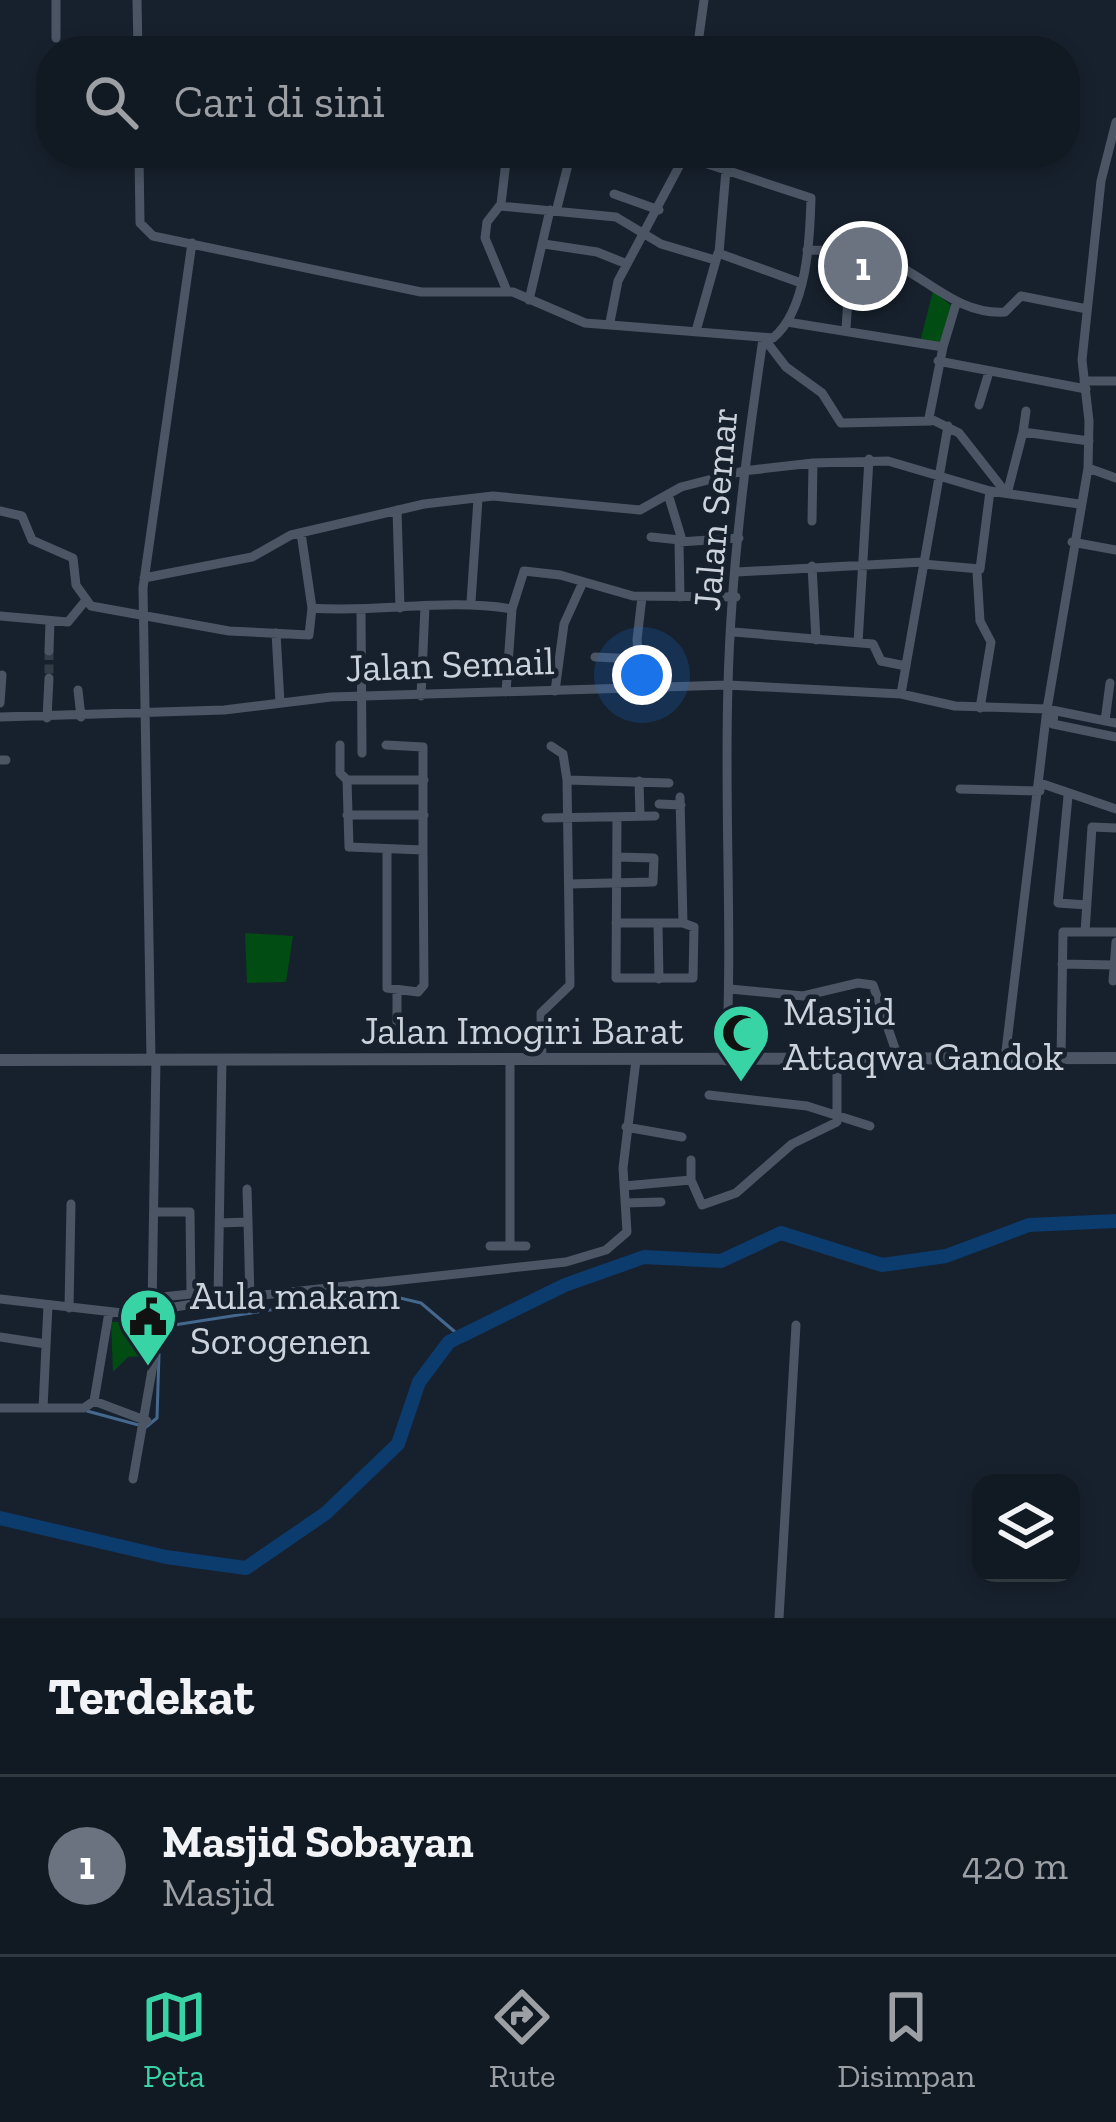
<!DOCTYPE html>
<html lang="id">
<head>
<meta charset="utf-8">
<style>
	body { margin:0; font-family:"Zilla Slab",serif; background:#1e262f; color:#f1f3f6 }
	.controls { position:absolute; right:36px; bottom:36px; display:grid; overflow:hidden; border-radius:24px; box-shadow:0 6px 18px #0003 }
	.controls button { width:108px; height:108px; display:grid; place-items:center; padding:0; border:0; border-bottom:3px solid #303840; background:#111922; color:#f1f3f6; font:60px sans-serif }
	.you { position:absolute; left:642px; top:675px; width:42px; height:42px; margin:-30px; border:9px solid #fff; border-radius:50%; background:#1a73e8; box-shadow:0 0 0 18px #1a73e833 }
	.badge { display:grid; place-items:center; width:78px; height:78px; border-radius:50%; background:#39d4a5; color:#fff; font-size:39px; font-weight:700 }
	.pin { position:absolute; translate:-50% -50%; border:6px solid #fff; box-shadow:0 3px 12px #0006 }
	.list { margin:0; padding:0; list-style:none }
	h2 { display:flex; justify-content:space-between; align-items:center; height:156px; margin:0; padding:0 48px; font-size:51px }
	h2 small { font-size:39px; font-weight:400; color:#9ca0a5 }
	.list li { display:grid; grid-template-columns:78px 1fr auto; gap:36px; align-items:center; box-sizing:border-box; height:180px; padding:0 48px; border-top:3px solid #303840 }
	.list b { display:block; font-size:45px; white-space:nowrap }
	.list p { margin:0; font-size:39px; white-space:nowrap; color:#9ca0a5 }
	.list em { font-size:39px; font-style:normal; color:#9ca0a5 }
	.icon { flex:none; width:66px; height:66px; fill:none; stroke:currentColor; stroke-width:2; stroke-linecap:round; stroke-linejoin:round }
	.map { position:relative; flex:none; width:1116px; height:1618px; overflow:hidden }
	.search { position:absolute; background:#111922; box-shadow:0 6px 18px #0003; left:36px; right:36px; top:36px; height:132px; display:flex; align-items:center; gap:30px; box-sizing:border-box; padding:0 42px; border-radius:48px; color:#9ca0a5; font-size:45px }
	.sheet { height:336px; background:#111922 }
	nav { display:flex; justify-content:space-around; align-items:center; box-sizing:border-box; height:168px; border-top:3px solid #303840; background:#111922; font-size:33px; color:#9ca0a5 }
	nav a { display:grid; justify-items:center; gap:6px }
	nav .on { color:#39d4a5 }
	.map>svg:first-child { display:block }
</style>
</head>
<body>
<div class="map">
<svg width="1116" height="1618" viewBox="0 0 1116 1618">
	<rect width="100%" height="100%" fill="#17212d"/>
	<!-- green -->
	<path fill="#004c12" d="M933 291 953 307 941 345 920 342Z
		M245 933 293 936 286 982 247 983Z
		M151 1321 152 1356 128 1357 113 1372 111 1322Z"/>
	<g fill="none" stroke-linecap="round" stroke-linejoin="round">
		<!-- stream -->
		<path stroke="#45688f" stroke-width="3" d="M160 1338 174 1325 379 1293 421 1303 461 1337
			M87 1411 146 1427 157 1418 159 1354"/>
		<!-- river -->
		<path stroke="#0c3b6e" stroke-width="14" d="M0 1518 166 1557 246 1568 326 1513 398 1444 419 1382 449 1342 565 1285 644 1257 721 1261 781 1233 882 1265 946 1256 1029 1225 1116 1221"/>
		<!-- street-tunnel -->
		<path stroke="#323c47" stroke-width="9" stroke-dasharray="9 4.5" stroke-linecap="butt" d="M49 651V678"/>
		<!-- street -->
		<path stroke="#4b5564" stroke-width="9" d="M56 0V38
			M137 0 138 51
			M697 51 704 0
			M139 153 140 223 153 236 421 292H513L585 323 773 338C807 310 810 239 811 198L674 153
			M614 194 659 210
			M500 206 616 217 661 244 715 260
			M557 208 571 153
			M544 244 597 252 627 264
			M807 250C833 250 859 250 884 259 927 276 956 315 1005 312L1021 296 1087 309
			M719 253 726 170
			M507 291 485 238 487 222 501 204 507 153
			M529 300 550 210
			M610 322 618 281 683 159
			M787 322 943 347 929 418 959 433 1003 489
			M846 329 851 251
			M696 331 718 253 801 283
			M766 341 786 367 822 393 841 423 931 421
			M943 347 956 304
			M938 361 1086 389
			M1084 381H1116
			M979 405 989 372
			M1023 432 1026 411
			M1088 468 1116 478
			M1008 490 1023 432 1089 441
			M668 494 682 540
			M397 510 400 608
			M0 511 22 516 32 540 73 558 76 585 91 606 229 631 309 635 312 608C379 613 445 598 512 609
			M812 521 813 463
			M301 533 312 608
			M651 537 680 540
			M1072 542 1116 550
			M923 564 980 569 990 491
			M812 566 816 640
			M737 572 923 562
			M977 572 980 621 991 642 980 708
			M144 578 252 557 291 535 424 504 493 496 640 510 681 487 743 471 813 463 888 461 990 491 1079 504
			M680 597 679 542 739 538
			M471 602 478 499
			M361 610 362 753
			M0 616 68 622 86 600
			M734 632 873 644 881 661 906 666
			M276 633 280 703
			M858 643 869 459
			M49 651 50 621
			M595 657 637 659
			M641 687 637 640 642 597
			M78 690 81 717
			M555 691 564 624 583 582
			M506 692 512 609 524 571 560 575 633 596 736 597
			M901 694 948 426
			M421 696 425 606
			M0 703 2 675
			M1054 711 1053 724 1116 737
			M0 717 224 710 331 697 728 685 901 694 955 706 1047 709 1116 723
			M47 718 49 678
			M1105 721 1110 683
			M340 745V773L347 780
			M386 745 423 747V850
			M0 760H6
			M567 780 669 783
			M639 781 640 816
			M1040 783 1116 809
			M960 789 1040 791
			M1068 796 1058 903 1087 905
			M659 804 681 805
			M347 815H424
			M617 817 616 978H693L694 927 683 923 680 797
			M546 818 655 816
			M387 849V988L418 992 424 985 423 850 349 847 347 780H424
			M569 884 653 882 654 858 617 857
			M616 923H683
			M658 923 659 979
			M1085 932 1092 827 1116 828
			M1062 964 1113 965
			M1113 981 1116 942
			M730 989 803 996 858 983 873 985 899 1060
			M397 992V1042
			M1061 1058 1063 932H1116
			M151 1059 143 588 192 243
			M510 1059V1246
			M542 1059 541 1013 570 985 567 780 563 754 551 746
			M1005 1059 1047 709 1088 468 1089 421 1082 360 1101 181 1116 122
			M726 1061C733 935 724 811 728 685 731 570 746 454 763 339
			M709 1095 807 1106 870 1126
			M626 1127 682 1137
			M691 1160V1180L702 1205 736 1193 792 1144 837 1122V1061
			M624 1186 691 1180
			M625 1203 661 1202
			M248 1222 250 1299
			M220 1223 248 1222 247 1189
			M490 1246H526
			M152 1298 191 1294 190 1212H154
			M0 1299 131 1314 218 1300 566 1262 606 1250 627 1232 623 1168 636 1060
			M218 1300 222 1059
			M69 1308 71 1204
			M152 1309 156 1059
			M0 1337 46 1344
			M94 1401 147 1421
			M0 1408H84L94 1401 109 1312
			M43 1408 48 1305
			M133 1479 162 1313
			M779 1618 796 1325"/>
		<!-- secondary -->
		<path stroke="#4b5564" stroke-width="12" d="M0 1060 1116 1058"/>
	</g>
	<!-- icons -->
	<defs>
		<g id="mosque-pin" transform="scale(3)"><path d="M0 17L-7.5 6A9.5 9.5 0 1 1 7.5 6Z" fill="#39d4a5" stroke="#17212d"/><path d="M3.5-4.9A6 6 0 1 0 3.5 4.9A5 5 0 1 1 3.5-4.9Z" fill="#111"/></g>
		<g id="civic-pin" transform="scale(3)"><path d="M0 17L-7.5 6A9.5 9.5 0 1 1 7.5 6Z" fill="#39d4a5" stroke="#17212d"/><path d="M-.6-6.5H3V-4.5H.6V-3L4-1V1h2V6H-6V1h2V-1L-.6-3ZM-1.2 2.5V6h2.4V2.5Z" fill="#111"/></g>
	</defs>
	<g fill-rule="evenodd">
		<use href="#mosque-pin" x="741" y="1033"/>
		<use href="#civic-pin" x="148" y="1317"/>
	</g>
	<g text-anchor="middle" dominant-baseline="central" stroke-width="9" stroke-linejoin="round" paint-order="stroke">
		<!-- street labels -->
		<g font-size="39" fill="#cbd2db" stroke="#17212d">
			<text transform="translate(715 509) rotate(-85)">Jalan Semar</text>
			<text transform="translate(450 664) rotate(-2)">Jalan Semail</text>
			<text x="522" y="1030">Jalan Imogiri Barat</text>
		</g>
		<!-- poi labels -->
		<g font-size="39" fill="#cbd2db" stroke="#17212d" text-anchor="start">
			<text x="783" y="1011">Masjid<tspan x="783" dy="45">Attaqwa Gandok</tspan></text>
			<text x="190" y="1295">Aula makam<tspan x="190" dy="45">Sorogenen</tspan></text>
		</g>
	</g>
</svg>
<div class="controls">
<button><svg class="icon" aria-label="layers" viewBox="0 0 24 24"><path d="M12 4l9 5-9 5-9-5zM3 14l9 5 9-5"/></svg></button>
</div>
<div class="you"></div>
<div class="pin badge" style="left:863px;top:266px;background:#6b7280">1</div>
<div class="search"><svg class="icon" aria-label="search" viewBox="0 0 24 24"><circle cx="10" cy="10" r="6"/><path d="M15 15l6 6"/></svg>Cari di sini</div>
</div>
<section class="sheet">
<h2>Terdekat<small></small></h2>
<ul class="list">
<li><span class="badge" style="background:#6b7280">1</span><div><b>Masjid Sobayan</b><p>Masjid</p></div><em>420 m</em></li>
</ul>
</section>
<nav>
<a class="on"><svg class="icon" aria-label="map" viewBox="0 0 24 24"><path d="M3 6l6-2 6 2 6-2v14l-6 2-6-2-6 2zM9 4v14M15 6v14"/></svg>Peta</a>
<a><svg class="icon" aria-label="directions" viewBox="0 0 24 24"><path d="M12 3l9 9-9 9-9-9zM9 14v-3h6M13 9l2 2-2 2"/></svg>Rute</a>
<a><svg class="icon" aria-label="saved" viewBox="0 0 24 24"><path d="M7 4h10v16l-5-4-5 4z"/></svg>Disimpan</a>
</nav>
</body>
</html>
